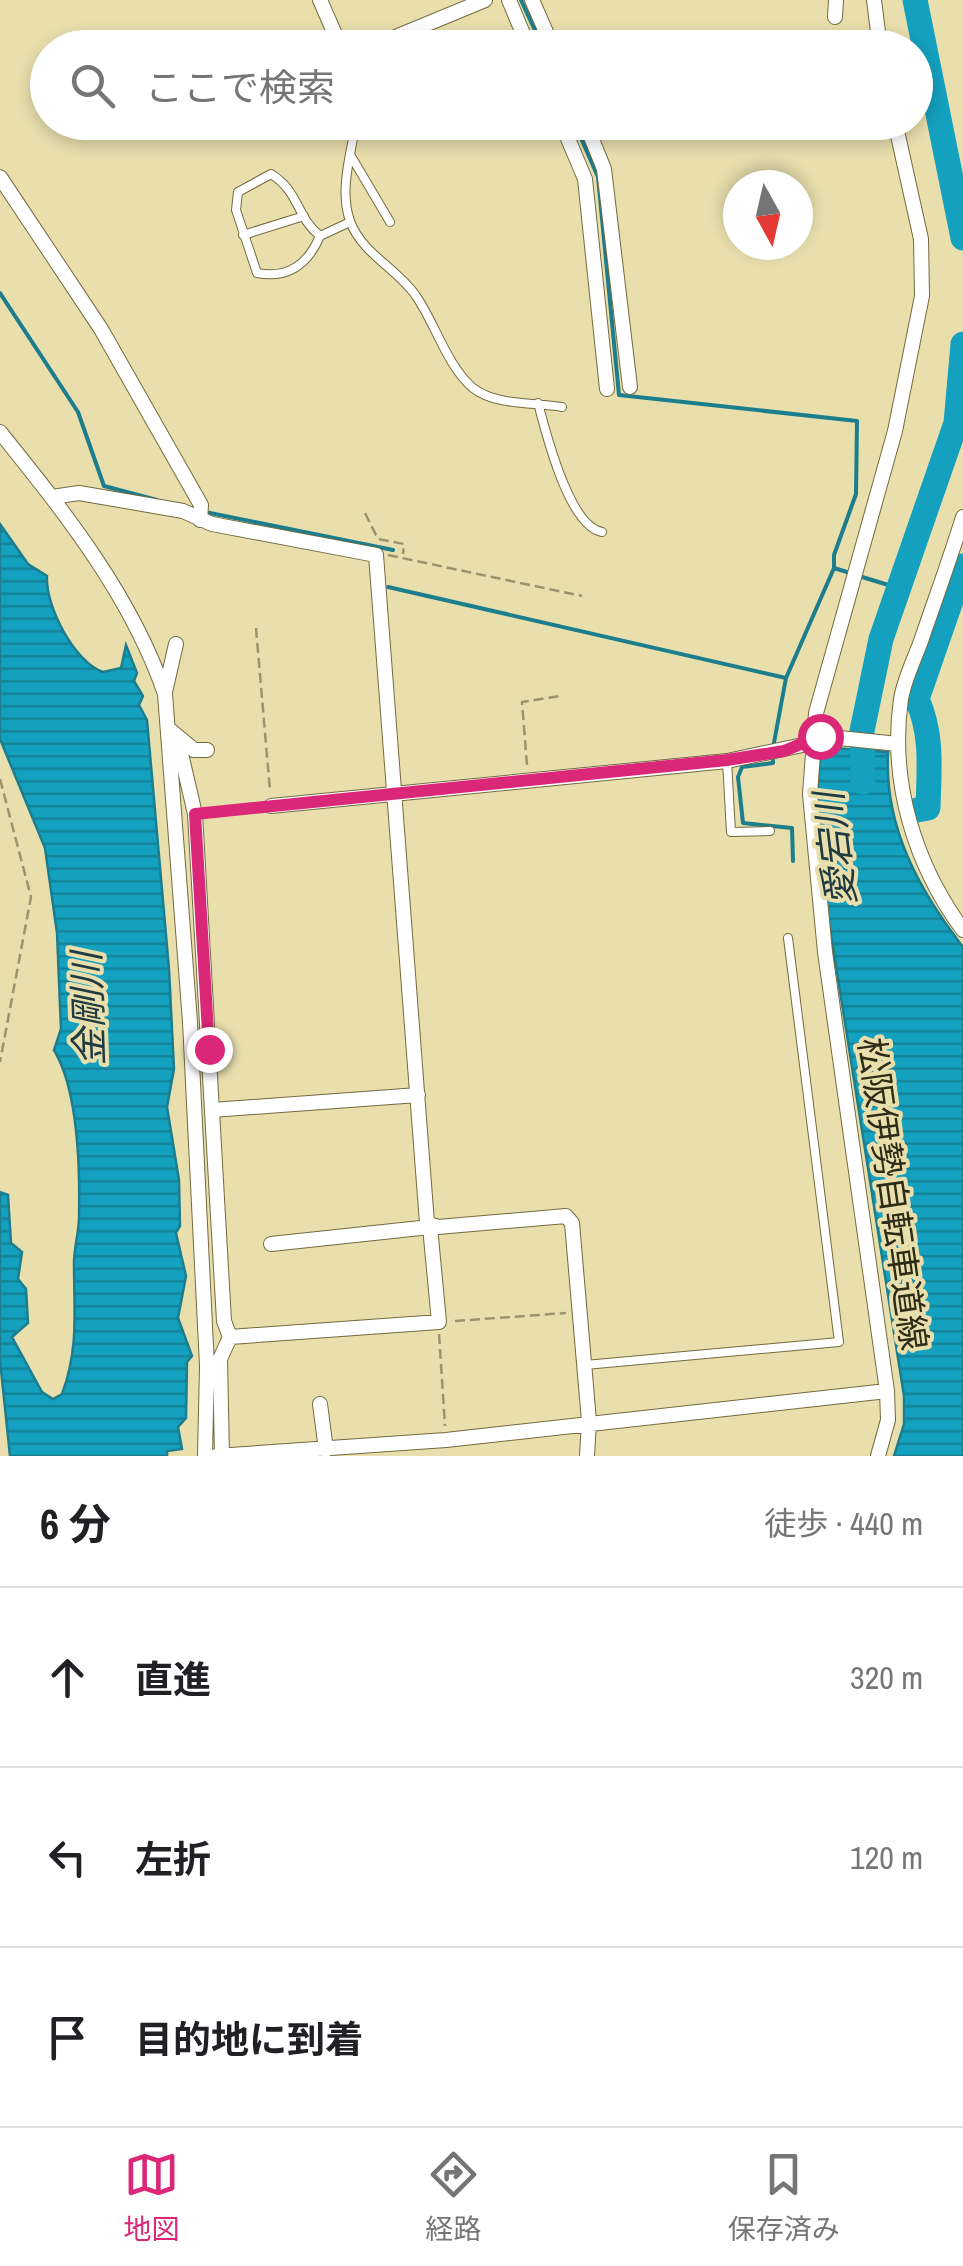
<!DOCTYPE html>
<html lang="ja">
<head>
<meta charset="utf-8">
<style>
	body { margin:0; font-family:"Archivo Narrow","Noto Sans JP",sans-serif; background:#f6f6f6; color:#202124 }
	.compass { position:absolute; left:723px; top:170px; width:90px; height:90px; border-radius:50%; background:#fff; box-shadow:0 5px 15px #0003; rotate:172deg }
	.stop { position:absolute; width:30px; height:30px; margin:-22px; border:8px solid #db2777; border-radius:50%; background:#fff }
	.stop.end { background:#db2777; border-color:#fff; box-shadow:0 2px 10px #0008 }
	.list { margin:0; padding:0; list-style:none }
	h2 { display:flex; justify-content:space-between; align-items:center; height:130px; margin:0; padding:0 40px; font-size:42px }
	h2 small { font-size:32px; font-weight:400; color:#757577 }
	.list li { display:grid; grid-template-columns:65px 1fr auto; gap:30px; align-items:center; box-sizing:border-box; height:180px; padding:0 40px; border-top:2px solid #e0e0e0 }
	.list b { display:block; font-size:38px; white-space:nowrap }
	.list em { font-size:32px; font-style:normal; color:#757577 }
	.icon { flex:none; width:55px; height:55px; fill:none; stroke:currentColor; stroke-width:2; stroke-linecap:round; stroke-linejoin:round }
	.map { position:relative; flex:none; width:963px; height:1456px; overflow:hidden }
	.search { position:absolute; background:#fff; box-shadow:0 5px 15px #0003; left:30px; right:30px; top:30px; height:110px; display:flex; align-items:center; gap:25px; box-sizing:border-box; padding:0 35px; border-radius:55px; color:#757577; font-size:38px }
	.sheet { height:670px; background:#fff }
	nav { display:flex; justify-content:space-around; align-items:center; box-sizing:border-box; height:140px; border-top:2px solid #e0e0e0; background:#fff; font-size:28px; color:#757577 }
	nav a { display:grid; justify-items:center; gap:5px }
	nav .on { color:#db2777 }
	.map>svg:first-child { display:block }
</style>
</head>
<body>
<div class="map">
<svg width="963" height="1456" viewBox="0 0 963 1456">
	<defs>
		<pattern id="water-rules" width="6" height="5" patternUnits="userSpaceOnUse" patternTransform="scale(2.5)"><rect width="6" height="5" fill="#14a0bf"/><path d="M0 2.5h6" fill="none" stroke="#13839a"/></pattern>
	</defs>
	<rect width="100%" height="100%" fill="#e8dfad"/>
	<!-- water -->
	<path fill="url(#water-rules)" stroke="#1c7d8d" stroke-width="2.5" d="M0 524 28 564 47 576C45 606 75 663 103 672L121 668 126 645 137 673 134 681 143 696 139 705 147 720 169 969 174 1069 167 1107 179 1180 180 1226 176 1233 186 1276 178 1318 192 1356 187 1362 186 1418 178 1427 182 1449 167 1451V1456H10L0 1360V1192L8 1195 11 1243 22 1252 18 1279 26 1289 28 1323 12 1337 42 1392 53 1399 62 1394C79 1349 74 1310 74 1263 74 1248 79 1232 79 1217 80 1169 78 1090 54 1050L61 1029 57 933 45 848 0 739Z
		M821 747 888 752C884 827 919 890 963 947V1456H894L904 1424V1396L821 871 817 794Z"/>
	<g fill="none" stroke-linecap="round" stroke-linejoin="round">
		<!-- stream -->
		<path stroke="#1c7d8d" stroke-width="4" d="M521 0 543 48
			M574 122 598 177 619 395 857 421 856 494 834 555V568L850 573
			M0 293 78 412 104 486 157 500
			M205 512 393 550
			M859 576 898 588
			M388 587 786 678 773 748
			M786 678 834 568
			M773 757V763L742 767 738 777 743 823 792 828 793 861"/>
		<!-- river -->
		<path stroke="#14a0bf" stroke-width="25" d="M915 0 963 238
			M863 782 862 731 881 639 956 423 963 344
			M917 810 928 808C929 769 933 735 917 699L963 566"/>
		<!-- service casing -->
		<g stroke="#736b3e" stroke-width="10">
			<path id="service" d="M356 122C351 154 339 190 350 221 362 254 398 269 416 296 435 323 447 366 473 388 496 406 534 402 562 407
				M351 156 390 222
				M243 235 304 216
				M320 236C296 217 300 192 271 174L238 192 236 210 257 273C289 279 308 264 320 236L350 222
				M538 403C546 434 569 526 602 532
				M727 761 731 832 770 831
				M585 1365 839 1342 788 938"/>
		</g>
		<!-- minor casing -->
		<g stroke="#736b3e" stroke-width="16">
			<path id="minor" d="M320 0 341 48
				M509 0 529 48
				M532 0 553 48
				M874 0 880 48
				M835 17 836 0
				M369 48 485 0
				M561 122 585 179 607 389
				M585 122 604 169 630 387
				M0 177 101 329 201 505 200 520
				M0 432C65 513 131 595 165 694L190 1022 207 1366 205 1456
				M52 497 79 493 183 511 212 524 376 555 427 1223 438 1227 566 1216 572 1223 589 1421 587 1456
				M963 517C950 559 935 600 921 641 914 660 904 680 901 699 889 782 915 865 963 930
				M165 692 176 644
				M820 736 898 744
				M207 750H194L170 730 179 745 195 814 224 1321 230 1337 220 1359 222 1456
				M271 806 727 761 812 743
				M212 1110 418 1095
				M230 1337 439 1322 430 1227 271 1244
				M320 1404 326 1450
				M216 1456 446 1440 887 1391
				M878 1456 888 1420 887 1391 825 952 810 794 816 713 895 431 922 296 921 239 895 122"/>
		</g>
		<!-- secondary casing -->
		<g stroke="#736b3e" stroke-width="22">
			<path id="secondary" d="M812 743 820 736"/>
		</g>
		<!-- path -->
		<path stroke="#9a946e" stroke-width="2.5" stroke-dasharray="10 5" stroke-linecap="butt" d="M365 513 378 539 404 544 403 554
			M388 555 582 596
			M256 628 270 791
			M527 765 522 702 560 696
			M0 779 31 897 0 1062
			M207 812 259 807
			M455 1321 566 1313
			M439 1334 445 1426"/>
		<!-- service -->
		<use href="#service" stroke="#fff" stroke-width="8"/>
		<!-- minor -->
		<use href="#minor" stroke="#fff" stroke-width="14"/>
		<!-- secondary -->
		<use href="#secondary" stroke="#fff" stroke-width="20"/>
	</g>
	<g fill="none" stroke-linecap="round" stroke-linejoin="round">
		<!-- route -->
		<path stroke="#db2777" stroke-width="12" d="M209 1049 195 814 727 760 784 751 820 736"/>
	</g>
	<g text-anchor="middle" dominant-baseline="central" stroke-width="8" stroke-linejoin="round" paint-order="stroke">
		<!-- street labels -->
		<g font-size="35" fill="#2e2b17" stroke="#e8dfad">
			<text transform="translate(893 1194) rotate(82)">松阪伊勢自転車道線</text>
		</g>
		<!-- water labels -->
		<g font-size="38" font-style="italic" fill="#213b42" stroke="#e8dfad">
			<text transform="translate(835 849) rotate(-97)">愛宕川</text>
			<text transform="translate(88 1009) rotate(-92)">金剛川</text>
		</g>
	</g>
</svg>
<svg class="compass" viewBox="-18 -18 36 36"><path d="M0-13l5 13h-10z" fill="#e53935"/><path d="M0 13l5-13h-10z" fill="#757577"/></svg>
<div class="stop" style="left:820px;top:736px"></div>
<div class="stop end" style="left:209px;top:1049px"></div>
<div class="search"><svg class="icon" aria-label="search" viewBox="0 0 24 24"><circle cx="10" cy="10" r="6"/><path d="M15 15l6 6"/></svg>ここで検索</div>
</div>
<section class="sheet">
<h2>6 分<small>徒歩 · 440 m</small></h2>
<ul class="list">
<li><svg class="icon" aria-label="ahead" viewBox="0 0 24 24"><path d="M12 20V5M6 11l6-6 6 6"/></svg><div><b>直進</b></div><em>320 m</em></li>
<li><svg class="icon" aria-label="left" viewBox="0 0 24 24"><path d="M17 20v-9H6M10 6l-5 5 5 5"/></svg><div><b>左折</b></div><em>120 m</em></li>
<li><svg class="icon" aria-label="arrive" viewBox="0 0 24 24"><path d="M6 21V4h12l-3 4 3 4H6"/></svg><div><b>目的地に到着</b></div></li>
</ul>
</section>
<nav>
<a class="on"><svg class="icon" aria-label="map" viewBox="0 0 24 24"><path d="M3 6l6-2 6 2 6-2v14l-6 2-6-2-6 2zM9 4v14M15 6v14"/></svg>地図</a>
<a><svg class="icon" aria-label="directions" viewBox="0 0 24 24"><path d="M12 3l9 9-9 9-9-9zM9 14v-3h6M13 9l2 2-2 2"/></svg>経路</a>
<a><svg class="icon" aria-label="saved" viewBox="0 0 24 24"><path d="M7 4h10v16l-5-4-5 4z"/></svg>保存済み</a>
</nav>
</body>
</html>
